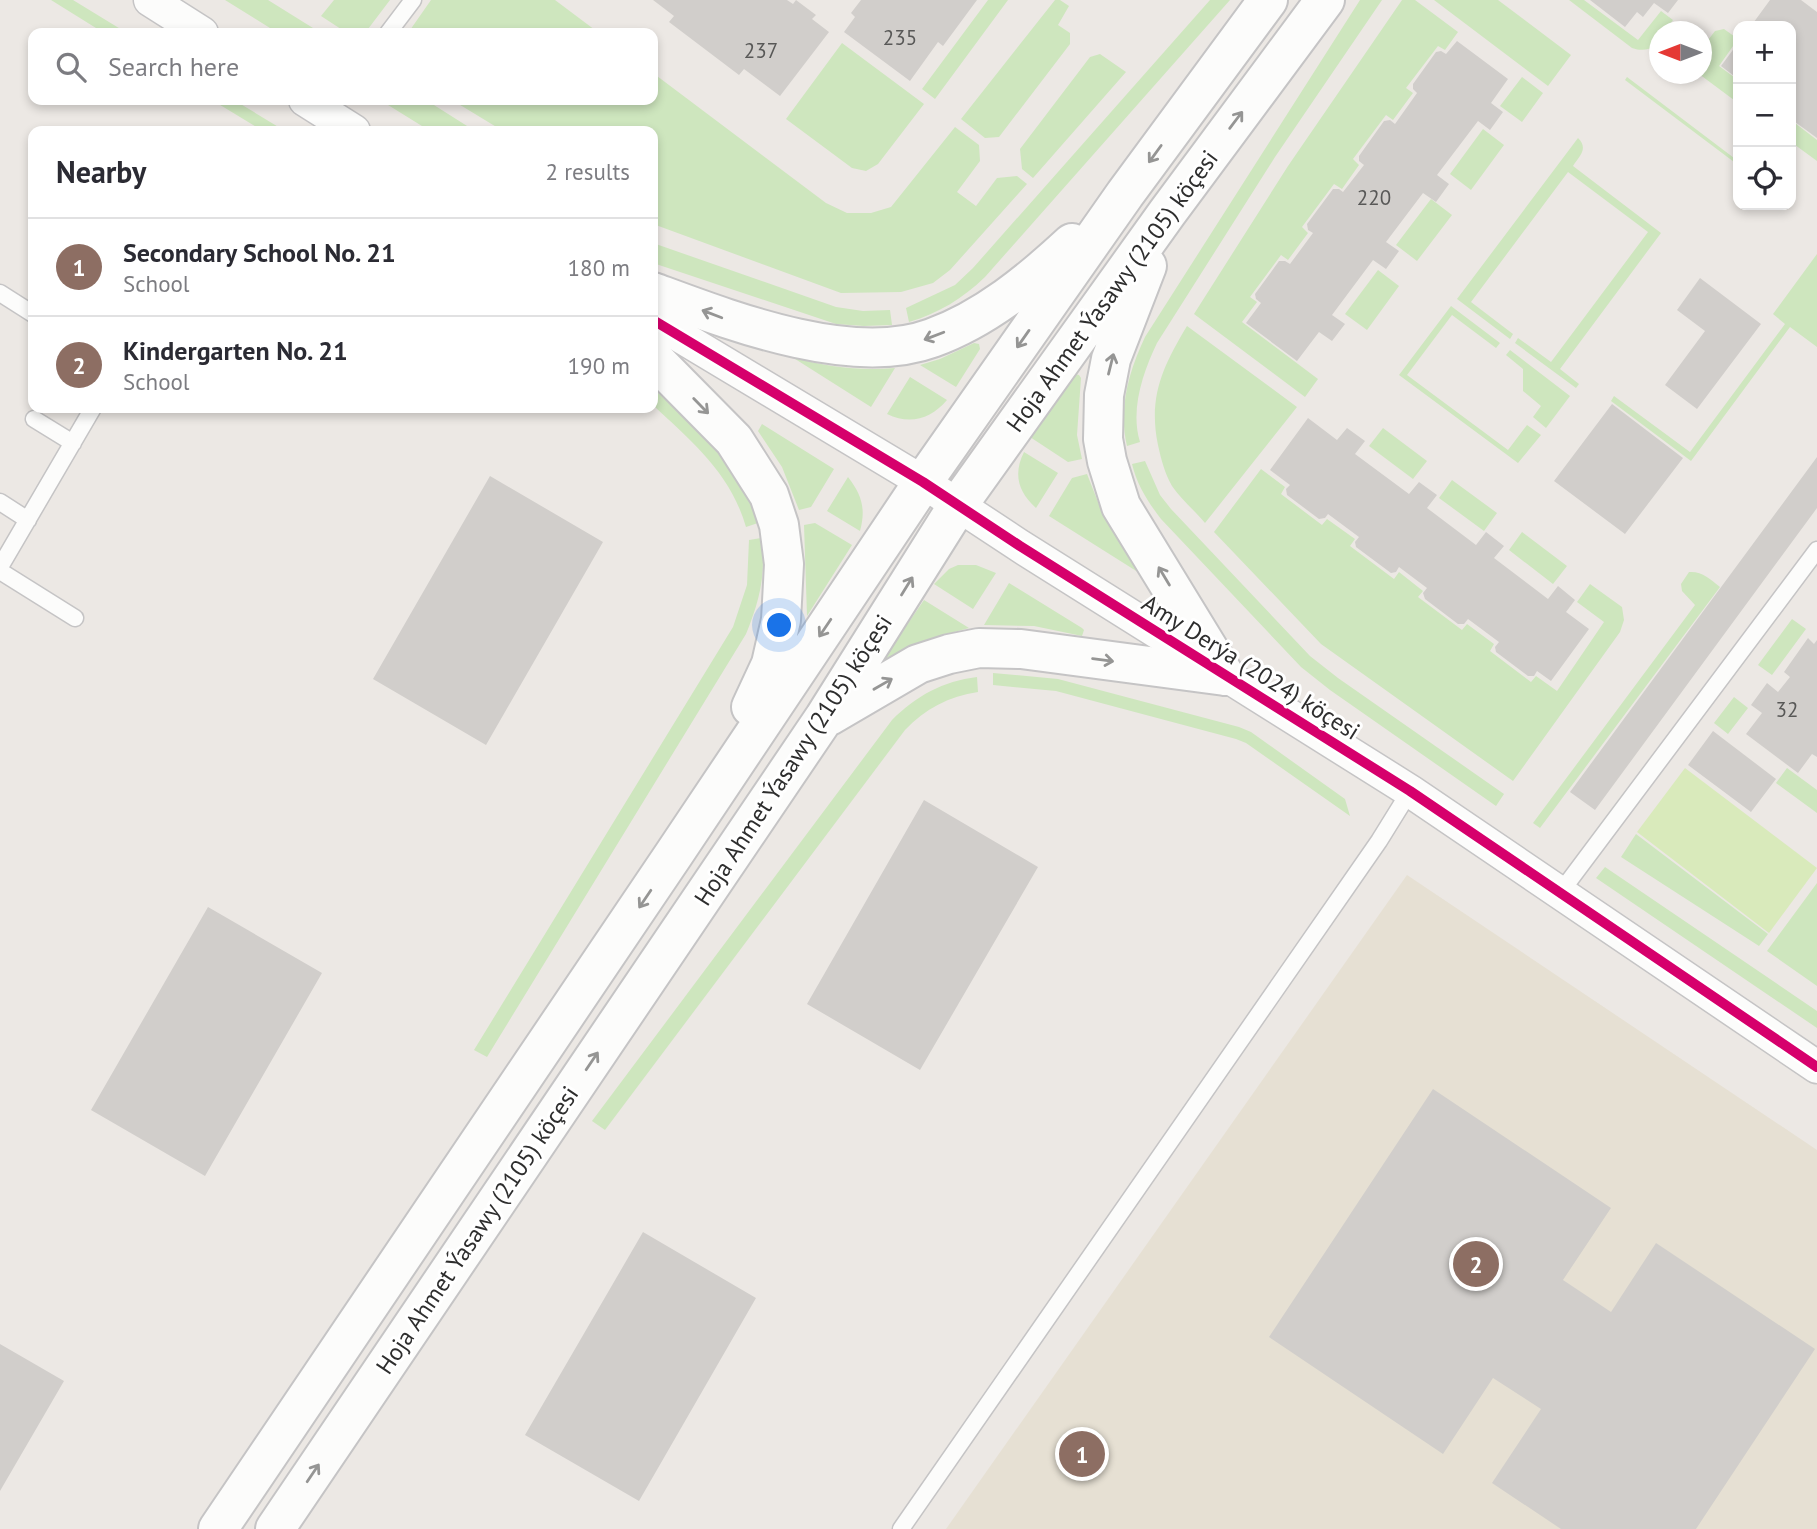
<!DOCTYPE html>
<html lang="en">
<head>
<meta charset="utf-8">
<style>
	body { margin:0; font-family:"PT Sans",sans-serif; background:#f2f2f3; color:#2b2b33 }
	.controls { position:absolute; right:21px; top:21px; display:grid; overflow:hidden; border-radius:14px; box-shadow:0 4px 10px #0003 }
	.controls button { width:63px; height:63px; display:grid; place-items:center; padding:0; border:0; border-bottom:2px solid #e1e1e2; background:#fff; color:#2b2b33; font:35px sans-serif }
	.compass { position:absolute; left:1649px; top:21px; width:63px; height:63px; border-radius:50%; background:#fff; box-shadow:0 4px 10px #0003; rotate:270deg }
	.you { position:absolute; left:780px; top:626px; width:24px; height:24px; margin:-18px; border:5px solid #fff; border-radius:50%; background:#1a73e8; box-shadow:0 0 0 10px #1a73e833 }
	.badge { display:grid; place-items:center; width:46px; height:46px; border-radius:50%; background:#111827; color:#fff; font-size:23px; font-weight:700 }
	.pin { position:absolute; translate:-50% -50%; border:4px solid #fff; box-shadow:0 2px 7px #0006 }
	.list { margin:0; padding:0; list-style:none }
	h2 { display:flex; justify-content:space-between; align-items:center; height:91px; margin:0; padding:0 28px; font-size:30px }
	h2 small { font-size:23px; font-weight:400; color:#7c7c81 }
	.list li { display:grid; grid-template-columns:46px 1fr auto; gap:21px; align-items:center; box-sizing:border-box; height:98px; padding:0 28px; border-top:2px solid #e1e1e2 }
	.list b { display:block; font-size:26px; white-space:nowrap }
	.list p { margin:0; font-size:23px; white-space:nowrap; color:#7c7c81 }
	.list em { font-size:23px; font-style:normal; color:#7c7c81 }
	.icon { flex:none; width:38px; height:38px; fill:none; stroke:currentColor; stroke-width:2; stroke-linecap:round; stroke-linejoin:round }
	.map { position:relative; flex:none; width:1817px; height:1529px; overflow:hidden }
	.search { position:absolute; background:#fff; box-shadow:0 4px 10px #0003; left:28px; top:28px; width:630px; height:77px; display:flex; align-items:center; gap:18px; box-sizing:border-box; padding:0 24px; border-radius:14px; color:#7c7c81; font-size:26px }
	.panel { position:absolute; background:#fff; box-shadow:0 4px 10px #0003; left:28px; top:126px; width:630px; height:287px; border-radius:14px }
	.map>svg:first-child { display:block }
</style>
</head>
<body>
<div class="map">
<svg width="1817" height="1529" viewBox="0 0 1817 1529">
	<rect width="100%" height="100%" fill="#ece8e4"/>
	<!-- education -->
	<path fill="#e6e0d3" d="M1407 875 1817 1150V1529H946Z"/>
	<!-- green -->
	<path fill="#cee6be" d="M51 0H73L127 33H104Z
		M225 0H268L321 33H278Z
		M334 0H390L365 33H347L321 16Z
		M431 0H555L599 33H408Z
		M988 0H1008L935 99 922 89Z
		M1055 0H1060L1069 6 1058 25 1070 33V44L999 137 985 138 961 119Z
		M1210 0H1230L985 277C962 299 939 313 909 322L906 308 955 285 973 268Z
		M1360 0H1382L1275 157 1157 343C1143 372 1130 410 1140 442L1127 446C1118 408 1129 371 1145 337Z
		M1402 0H1415L1458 32 1445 50 1438 46 1406 88 1413 93 1393 120 1386 115 1353 159 1359 165 1342 189 1334 184 1302 227 1308 233 1288 260 1281 255 1250 297 1257 302 1242 322 1318 379 1305 397 1194 314 1288 166Z
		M1434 0H1498L1571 55 1548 86Z
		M1569 0H1584L1638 40 1661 11 1673 20 1665 31 1660 32C1660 48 1646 53 1632 48Z
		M1724 29 1738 39 1719 66 1738 80V103L1699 74H1702V48L1715 31Z
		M842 43 924 104 878 164 866 171 852 168 786 119Z
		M1100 54 1126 72 1033 178 1022 169 1020 149 1090 57Z
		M653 73 826 203 847 213H871L891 207 955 127 979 145 980 161 957 192 976 206 997 178 1017 176 1027 184 950 270 933 283 901 292 841 293 653 224V131H503L452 100H653Z
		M1522 77 1543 93 1522 122 1500 106Z
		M1627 77 1738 161V165L1625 80Z
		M212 100H234L285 131H263Z
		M380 100H426L475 131H430Z
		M1791 120 1817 140V161L1791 142Z
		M1483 129 1504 145 1471 190 1450 174Z
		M1578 138C1589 149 1579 156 1573 166L1661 233 1560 369 1579 384 1576 388 1515 343 1518 338 1551 362 1648 232 1568 172 1471 302 1513 334 1510 339 1457 299Z
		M1431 199 1452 215 1417 261 1396 245Z
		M653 243 836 307 863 311 890 310 892 325 864 326 836 324 653 263Z
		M1817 254V347L1790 327 1691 461 1611 401 1614 396 1690 452 1785 324 1773 314Z
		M1378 270 1399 286 1367 330 1345 314Z
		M1451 306 1500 343 1496 348 1452 315 1407 375 1508 450 1527 425 1541 435 1518 463 1399 375Z
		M1187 326 1297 407 1205 523C1195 511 1181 499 1172 486 1165 474 1161 459 1158 445 1148 397 1163 366 1187 326Z
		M974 343 979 344 980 349 956 387 920 365 940 359Z
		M1510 350 1570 396 1546 428 1533 417 1541 406 1523 391V369L1506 355Z
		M792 357C827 367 860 371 895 368L871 407Z
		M1075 374 1079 375 1081 378 1077 435 1082 459 1068 462 1030 437Z
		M910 377 947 400C931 419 910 425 887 414Z
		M653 388C695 428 741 466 758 523L746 527C730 472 692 442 653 405Z
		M762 424 834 469 811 507 799 510 782 467 758 431Z
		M1383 428 1427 461 1413 479 1369 446Z
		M1024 452 1058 473 1036 508C1018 492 1013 474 1024 452Z
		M1145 461 1160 495 1171 509 1310 656 1338 678 1504 794 1496 806 1330 690 1301 667 1161 519C1148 502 1137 485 1132 464Z
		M1261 469 1285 487 1281 494 1322 525 1327 519 1355 539 1350 546 1394 579 1399 572 1423 591 1418 597 1462 630 1467 624 1494 644 1490 651 1531 682 1536 676 1557 691 1604 622 1577 602 1590 584 1622 607 1624 620 1620 632 1513 781 1321 644 1214 532Z
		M1087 474 1104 517 1141 574 1049 516 1072 478Z
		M848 477C862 495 866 509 860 531L827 511Z
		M1452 480 1497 513 1484 531 1439 498Z
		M815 523 852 545 807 616 804 525Z
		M1522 532 1567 566 1553 584 1509 550Z
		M761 538C767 573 759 602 746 634L487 1057 474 1050 733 627 747 585 749 540Z
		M958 565H976L996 573 973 609 934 584 949 569Z
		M1689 572C1702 571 1710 579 1720 587L1540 828 1533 823 1695 605 1682 591 1681 584Z
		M1009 583 1082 628 1084 630 1082 636 1034 626 984 625Z
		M924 600 969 628 932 638 878 667Z
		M1792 619 1806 629 1772 675 1758 665Z
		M993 673 1058 679 1239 727 1251 732 1345 799 1350 816 1246 743 1236 739 1056 691 993 685Z
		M977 677 978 692C949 696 925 709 905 730L605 1130 592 1121 892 720C916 696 943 681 977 677Z
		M1734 697 1748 708 1728 734 1714 723Z
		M1787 768 1817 790V813L1776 783Z
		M1636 834 1768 934 1759 946 1621 857Z
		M1605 867 1817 1011V1028L1596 878Z
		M1817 883V986L1767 951Z"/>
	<!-- pitch -->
	<path fill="#d9eabb" d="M1685 768 1817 868 1769 933 1637 832Z"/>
	<!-- building -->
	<path fill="#d1cecb" d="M653 0H787L793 4 796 0 816 15 812 19 829 32 780 96 744 69 739 75 669 22 674 16Z
		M861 0H977L943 46 938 42 910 81 844 32 855 17 851 13Z
		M1590 0H1678L1668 13 1654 3 1643 17 1637 12 1625 27Z
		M1770 0H1801L1817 12V138L1791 119V26H1751Z
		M1457 41 1508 79 1491 103 1503 112 1490 130 1478 121 1437 175 1449 184 1436 202 1423 193 1386 242 1399 251 1386 269 1373 260 1332 315 1345 324 1332 341 1319 332 1297 361 1246 323 1261 303 1256 299 1255 294 1279 261H1285L1290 264 1313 233 1308 230 1307 224 1333 189H1339L1343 192 1364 165 1359 161V156L1384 121 1390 120 1395 124 1417 93 1413 89V84L1436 52 1441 51 1446 54Z
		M1738 43V79L1721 66Z
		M1700 278 1761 324 1697 409 1665 385 1705 331 1677 310Z
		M1612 404 1683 458 1625 534 1554 481Z
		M1308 418 1337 440 1347 428 1365 441 1355 454 1409 494 1419 482 1437 495 1427 508 1476 545 1486 532 1504 546 1494 558 1548 599 1558 586 1575 600 1566 612 1589 629 1551 681 1537 671 1534 676H1528L1496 652 1495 647 1499 642 1468 619 1464 624H1458L1425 599 1423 593 1427 588 1399 567 1396 572 1391 573 1356 547 1355 542 1359 537 1328 514 1325 518 1319 519 1287 495 1286 489 1290 485 1270 470Z
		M1817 457V508L1595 810 1570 792Z
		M490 476 603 542 486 745 373 679Z
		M1808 638 1814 644 1817 640V757L1812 754 1798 773 1746 734 1762 713 1751 705 1767 683 1778 692 1790 677 1784 672Z
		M1713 731 1776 779 1751 812 1688 765Z
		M924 800 1038 867 920 1070 807 1004Z
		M208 907 322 973 205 1176 91 1110Z
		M1433 1089 1611 1208 1563 1280 1611 1312 1656 1243 1815 1349 1696 1529H1561L1492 1483 1541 1409 1493 1378 1443 1454 1269 1337Z
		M643 1232 756 1298 639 1501 525 1435Z
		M0 1344 64 1381 0 1491Z"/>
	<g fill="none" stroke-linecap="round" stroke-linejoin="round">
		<!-- lane casing -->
		<g stroke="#c5c4c5" stroke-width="19">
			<path id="lane" d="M388 33 413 0
				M0 293 33 314
				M34 419 73 443
				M0 502 28 520
				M0 567 93 408
				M0 571 75 618
				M1560 893 1817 550
				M901 1529 1379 841 1410 791"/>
		</g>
		<!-- street casing -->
		<g stroke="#c5c4c5" stroke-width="35">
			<path id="street" d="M150 0 202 33
				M305 100 354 131
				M653 320 923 482 1020 546 1410 791 1817 1067"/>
		</g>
		<!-- secondary casing -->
		<g stroke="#c5c4c5" stroke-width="42">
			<path id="secondary" d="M1147 266 1111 359 1104 395 1103 439 1107 461 1121 506 1225 676
				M653 292C729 320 851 368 932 338 985 319 1031 281 1072 243
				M653 358 734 440 769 495 779 525 784 564 781 620 771 664 751 707
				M829 716 918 664 949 654 979 648 1021 649 1225 676
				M218 1529 674 854 923 482 1125 194 1268 0
				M275 1529 824 718 958 505 1167 213 1325 0"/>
		</g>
		<!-- lane -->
		<use href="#lane" stroke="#fcfcfb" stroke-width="16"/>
		<!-- street -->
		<use href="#street" stroke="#fcfcfb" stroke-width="32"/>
		<!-- secondary -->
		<use href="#secondary" stroke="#fcfcfb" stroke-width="38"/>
		<!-- cycleway casing -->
		<g stroke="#fff" stroke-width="15">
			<path id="cycleway" d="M653 320 923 482 1020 546 1410 791 1817 1067"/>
		</g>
		<!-- cycleway -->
		<use href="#cycleway" stroke="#d6006c" stroke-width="10"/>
	</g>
	<!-- one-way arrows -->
	<defs><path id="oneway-shaft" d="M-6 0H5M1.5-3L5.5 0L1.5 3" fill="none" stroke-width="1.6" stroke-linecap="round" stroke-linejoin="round" transform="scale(1.75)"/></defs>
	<g stroke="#959594">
		<use href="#oneway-shaft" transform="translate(1236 120) rotate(-53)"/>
		<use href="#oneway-shaft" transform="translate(1155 154) rotate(126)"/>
		<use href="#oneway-shaft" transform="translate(712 314) rotate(-159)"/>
		<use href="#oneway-shaft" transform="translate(934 336) rotate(159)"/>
		<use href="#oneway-shaft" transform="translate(1023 339) rotate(125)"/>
		<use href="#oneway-shaft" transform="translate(1111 364) rotate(-76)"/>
		<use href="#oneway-shaft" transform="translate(701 406) rotate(46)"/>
		<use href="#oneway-shaft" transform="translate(1164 576) rotate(-121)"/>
		<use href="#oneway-shaft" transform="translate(907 586) rotate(-58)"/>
		<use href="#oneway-shaft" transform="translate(825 628) rotate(124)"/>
		<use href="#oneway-shaft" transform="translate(1103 660) rotate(7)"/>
		<use href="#oneway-shaft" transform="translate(883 684) rotate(-30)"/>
		<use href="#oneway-shaft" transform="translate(645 899) rotate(124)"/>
		<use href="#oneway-shaft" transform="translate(592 1061) rotate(-56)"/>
		<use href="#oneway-shaft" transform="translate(313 1473) rotate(-56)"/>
	</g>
	<g text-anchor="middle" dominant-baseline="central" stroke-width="6" stroke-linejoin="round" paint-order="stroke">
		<!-- number labels -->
		<g font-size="21" fill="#585857">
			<text x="900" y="37">235</text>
			<text x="761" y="50">237</text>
			<text x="1374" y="197">220</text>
			<text x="1787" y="709">32</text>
		</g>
		<!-- street labels -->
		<g font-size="24" fill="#2e2e2e" stroke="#fff">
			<text transform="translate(1112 291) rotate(-54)">Hoja Ahmet Ýasawy (2105) köçesi</text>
			<text transform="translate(1251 667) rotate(32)">Amy Derýa (2024) köçesi</text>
			<text transform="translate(793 760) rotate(-57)">Hoja Ahmet Ýasawy (2105) köçesi</text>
			<text transform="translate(477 1230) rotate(-56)">Hoja Ahmet Ýasawy (2105) köçesi</text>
		</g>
	</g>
</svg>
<div class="controls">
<button>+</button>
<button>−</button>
<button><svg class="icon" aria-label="locate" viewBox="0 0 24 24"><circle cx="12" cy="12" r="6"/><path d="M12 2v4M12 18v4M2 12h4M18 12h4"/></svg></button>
</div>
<svg class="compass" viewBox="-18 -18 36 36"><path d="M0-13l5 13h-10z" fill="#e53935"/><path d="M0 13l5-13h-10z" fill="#7c7c81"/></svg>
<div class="you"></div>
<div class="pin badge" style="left:1082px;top:1454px;background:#8d6e63">1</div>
<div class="pin badge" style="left:1476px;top:1264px;background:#8d6e63">2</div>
<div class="search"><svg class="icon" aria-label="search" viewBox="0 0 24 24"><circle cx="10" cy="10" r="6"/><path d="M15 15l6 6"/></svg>Search here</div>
<section class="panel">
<h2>Nearby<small>2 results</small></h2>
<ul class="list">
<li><span class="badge" style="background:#8d6e63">1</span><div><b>Secondary School No. 21</b><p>School</p></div><em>180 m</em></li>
<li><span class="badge" style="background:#8d6e63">2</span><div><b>Kindergarten No. 21</b><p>School</p></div><em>190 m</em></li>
</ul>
</section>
</div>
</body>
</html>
